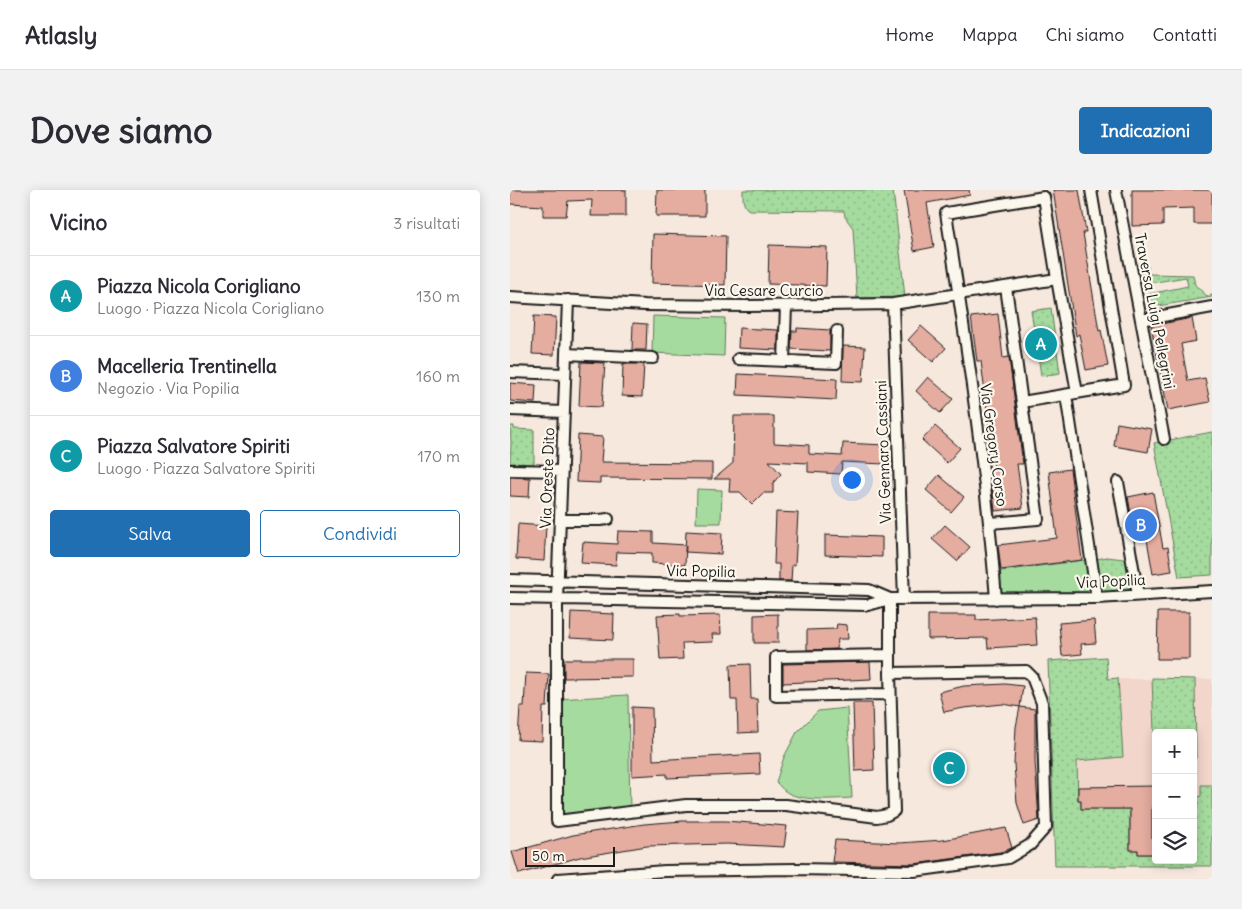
<!DOCTYPE html>
<html lang="it">
<head>
<meta charset="utf-8">
<style>
	body { margin:0; font-family:Delius,sans-serif; background:#f2f2f3; color:#2b2b33 }
	.controls { position:absolute; right:15px; bottom:15px; display:grid; overflow:hidden; border-radius:5px; box-shadow:0 2px 12px #0003 }
	.controls button { width:45px; height:45px; display:grid; place-items:center; padding:0; border:0; border-bottom:1px solid #e1e1e2; background:#fff; color:#2b2b33; font:25px sans-serif }
	.scale { position:absolute; left:15px; bottom:12px; width:90px; box-sizing:border-box; padding-left:5px; border:2px solid #1c1c1c; border-top:0; font-size:14px; line-height:18px; white-space:nowrap; color:#1c1c1c; -webkit-text-stroke:4px #fbf7ec; paint-order:stroke }
	.you { position:absolute; left:341px; top:289px; width:18px; height:18px; margin:-12px; border:4px solid #fff; border-radius:50%; background:#1a73e8; box-shadow:0 0 0 8px #1a73e833 }
	.badge { display:grid; place-items:center; width:32px; height:32px; border-radius:50%; background:#1f6fb2; color:#fff; font-size:16px; font-weight:700 }
	.pin { position:absolute; translate:-50% -50%; border:2px solid #fff; box-shadow:0 1px 5px #0006 }
	.list { margin:0; padding:0; list-style:none }
	h2 { display:flex; justify-content:space-between; align-items:center; height:65px; margin:0; padding:0 20px; font-size:21px }
	h2 small { font-size:16px; font-weight:400; color:#7c7c81 }
	.list li { display:grid; grid-template-columns:32px 1fr auto; gap:15px; align-items:center; box-sizing:border-box; height:80px; padding:0 20px; border-top:1px solid #e1e1e2 }
	.list b { display:block; font-size:19px; white-space:nowrap }
	.list p { margin:0; font-size:16px; white-space:nowrap; color:#7c7c81 }
	.list em { font-size:16px; font-style:normal; color:#7c7c81 }
	.actions { display:flex; gap:10px; padding:15px 20px }
	.actions a { flex:1; padding:11px 0; border:1px solid #1f6fb2; border-radius:5px; text-align:center; font-size:18px; color:#1f6fb2 }
	.actions .main { background:#1f6fb2; color:#fff }
	.icon { flex:none; width:28px; height:28px; fill:none; stroke:currentColor; stroke-width:2; stroke-linecap:round; stroke-linejoin:round }
	.map { position:relative; flex:none; width:702px; height:689px; overflow:hidden; border-radius:5px }
	header { display:flex; align-items:center; gap:30px; box-sizing:border-box; height:70px; padding:0 25px; background:#fff; border-bottom:1px solid #e1e1e2 }
	header strong { font-size:24px }
	nav { display:flex; gap:28px; margin-inline-start:auto; font-size:18px }
	.intro { display:flex; align-items:center; justify-content:space-between; box-sizing:border-box; height:120px; padding:0 30px }
	h1 { margin:0; font-size:35px }
	.button { padding:12px 22px; border-radius:5px; background:#1f6fb2; color:#fff; font-size:18px; font-weight:700 }
	main { display:flex; gap:30px; padding:0 30px }
	aside { flex:1; background:#fff; border-radius:5px; box-shadow:0 2px 12px #0003 }
	.map>svg:first-child { display:block }
</style>
</head>
<body>
<header>
<strong>Atlasly</strong>
<nav><a>Home</a><a>Mappa</a><a>Chi siamo</a><a>Contatti</a></nav>
</header>
<div class="intro"><h1>Dove siamo</h1><a class="button">Indicazioni</a></div>
<main>
<aside>
<h2>Vicino<small>3 risultati</small></h2>
<ul class="list">
<li><span class="badge" style="background:#0f9aa8">A</span><div><b>Piazza Nicola Corigliano</b><p>Luogo · Piazza Nicola Corigliano</p></div><em>130 m</em></li>
<li><span class="badge" style="background:#3f7fe0">B</span><div><b>Macelleria Trentinella</b><p>Negozio · Via Popilia</p></div><em>160 m</em></li>
<li><span class="badge" style="background:#0f9aa8">C</span><div><b>Piazza Salvatore Spiriti</b><p>Luogo · Piazza Salvatore Spiriti</p></div><em>170 m</em></li>
</ul>
<div class="actions"><a class="main">Salva</a><a>Condividi</a></div>
</aside>
<div class="map">
<svg width="702" height="689" viewBox="0 0 702 689">
	<defs>
		<pattern id="grass-dots" width="8" height="8" patternUnits="userSpaceOnUse" patternTransform="scale(1.25)"><rect width="8" height="8" fill="#a5db9e"/><path d="M2 2h.1M6 6h.1" fill="none" stroke="#8dbb88" stroke-width="1.8" stroke-linecap="round"/></pattern>
	</defs>
	<rect width="100%" height="100%" fill="#f7e8dd"/>
	<filter id="ink" filterUnits="userSpaceOnUse"><feTurbulence type="fractalNoise" baseFrequency=".02" numOctaves="2"/><feDisplacementMap in="SourceGraphic" scale="10" xChannelSelector="R" yChannelSelector="G"/><feConvolveMatrix kernelMatrix="1 2 1 2 8 2 1 2 1" color-interpolation-filters="sRGB"/></filter>
	<g filter="url(#ink)">
		<!-- built -->
		<path fill="#f2d6cb" fill-rule="evenodd" d="M596 467 598 489H702V676H545L538 471ZM646 543H683V670H646Z"/>
		<!-- grass -->
		<path fill="url(#grass-dots)" stroke="#607c5d" d="M233 0H383L395 107 347 108 343 38 335 27 334 21 239 20C232 16 233 7 233 0Z
			M638 76 639 84 683 85 685 95 697 106 702 105V107L642 117 638 115 636 110 639 104 678 96 676 87 640 93 633 92 630 81Z
			M541 118 545 149 526 152 521 121Z
			M546 154 550 183 531 186 527 157Z
			M0 236H4V239L24 240V274L0 273 1 253Z
			M702 242V385L669 387 644 253Z
			M597 367 622 370 628 405 587 408 582 370Z
			M596 467 598 489 608 488 613 567 567 571 568 610H571V619H620V660H628V664H646V670H683V615H688V607L691 606V595H702V676H545L538 471Z
			M642 488 685 489 686 568H683V543H646L645 569Z"/>
		<!-- green -->
		<path fill="#a5db9e" stroke="#607c5d" d="M143 126 215 128 214 166 142 163Z
			M187 299 212 300 211 333H186Z
			M582 369 587 408 486 409 484 382Z
			M118 505 120 622 47 631V509Z
			M337 518 342 608C325 609 289 612 275 601 272 599 269 595 266 592L274 567 287 542 308 521Z"/>
		<!-- building -->
		<path fill="#e5aca0" stroke="#1c1c1c" d="M0 0H116V26H81L82 10 58 11 56 26H33V16L0 14Z
			M147 0H195V26H146Z
			M394 0H459L460 5 417 13 424 57 404 61Z
			M543 0H569L576 42 573 43 589 141 591 140 598 176 576 180 569 144 566 146Z
			M622 0H702V34H684V18L653 19V35L622 36Z
			M143 44 216 46 215 95 142 93Z
			M259 55 317 57 316 96 258 94Z
			M488 124 493 168 499 167 508 237 513 274H507L513 318 485 321 480 278 484 277 471 171H467L461 127Z
			M24 126 46 127 44 165 22 164Z
			M682 128 686 151 671 154 678 191 695 188 700 212 658 220 641 136Z
			M123 133 137 134 136 160H122Z
			M411 136 436 158 423 172 398 150Z
			M229 138 268 140V160L228 158Z
			M287 138 320 140V161L281 159 282 141H287Z
			M333 156 355 157 353 192 332 191Z
			M71 172 95 173 92 217 69 216Z
			M113 174H134L132 207 112 206Z
			M228 184 327 189 326 210 227 205Z
			M418 187 443 209 430 223 406 201Z
			M0 193 26 195 25 213 0 211Z
			M224 226H264V253L299 255V264L332 266 333 253 375 255 374 274 332 272 331 284 298 282V273L259 271 271 284 263 293V303H253L242 314 230 302H219L220 289H204L223 273Z
			M607 233 642 239 638 262 604 256Z
			M425 236 450 258 437 273 412 250Z
			M68 245 93 247 91 272 202 273V289L90 288V293L66 292Z
			M560 279 572 370 491 380 488 355 547 348 539 282Z
			M429 285 454 307 441 322 416 300Z
			M0 287 20 288 19 307 0 306Z
			M643 302 653 358 658 357 662 381 643 384 636 344 625 346 618 307Z
			M266 322 288 323 285 375H282L281 391H269V374H264Z
			M8 334 36 336 34 371 6 369Z
			M435 335 460 357 447 371 422 349Z
			M108 341 143 342V353L176 355 175 375 142 373V363L107 362 106 375 71 373 73 352 107 354Z
			M176 341 212 343 211 364 175 362Z
			M315 345 372 347V367L315 365Z
			M61 422 104 424 103 450 60 448Z
			M648 422H679V469H647Z
			M170 424V426L210 425 211 444H202L203 452 172 453 173 469 150 470 147 425Z
			M268 424V453H244V425Z
			M418 425H466V430L525 427 527 455 478 458 477 448 418 449Z
			M584 430 586 453 571 454 572 464 552 466 549 433Z
			M327 434 337 435 338 449H328L327 459 297 460V440L326 439Z
			M54 469H123V487L54 488Z
			M360 472 361 489 273 493V474Z
			M240 474 241 509H247L248 542 228 543 227 510H221L220 475Z
			M16 483 39 484 37 517H33L32 551 8 550 10 516H14Z
			M495 494 513 496 510 517 493 514 454 518 434 522 429 502 454 496Z
			M343 513H362L364 580 345 581Z
			M122 517 142 518 143 570 249 564 250 584 157 588V584L122 586Z
			M510 517 525 519V571L529 630 514 635 507 613 504 574 506 537Z
			M646 596V616H642V648H646V664H628V660H620V619H571V610H568V597Z
			M172 631H216L277 636 274 657 217 654 137 656 70 667 9 684 2 662 63 645 134 634Z
			M496 638 502 658 491 662 404 674 322 672 325 650 389 653 433 650Z"/>
		<g fill="none" stroke-linecap="round" stroke-linejoin="round">
			<!-- street casing -->
			<g stroke="#1c1c1c" stroke-width="14">
				<path id="street" d="M606 0 654 249
					M547 89 567 203
					M0 107 135 115 238 116 383 114 547 89 534 7 436 23C456 151 476 279 486 409
					M58 110 47 410V631L176 615H276L367 627 377 625 384 621 380 483V409
					M383 114 394 409
					M631 130 702 117
					M56 164 143 168
					M228 169 326 173 327 141
					M274 171 276 116
					M0 182 55 184
					M556 205 587 408
					M512 212 614 195 581 0
					M0 220 54 222
					M0 280 52 281
					M608 292 628 405
					M51 330H90L98 329
					M480 333 528 329 496 97
					M0 390 359 400 380 409
					M0 408 358 415 380 409 587 408 702 401
					M380 465 266 467V506L380 504
					M48 689 155 681 287 679 404 681 498 668 520 655 536 637 532 513 522 487 516 481 380 483"/>
			</g>
			<!-- street -->
			<use href="#street" stroke="#fbf7ec" stroke-width="10"/>
		</g>
	</g>
	<g text-anchor="middle" dominant-baseline="central" stroke-width="4.5" stroke-linejoin="round" paint-order="stroke">
		<!-- street labels -->
		<g font-size="15" fill="#1c1c1c" stroke="#fbf7ec">
			<text x="254" y="100">Via Cesare Curcio</text>
			<text transform="translate(645 121) rotate(79)">Traversa Luigi Pellegrini</text>
			<text transform="translate(484 255) rotate(82)">Via Gregory Corso</text>
			<text transform="translate(373 262) rotate(-92)">Via Gennaro Cassiani</text>
			<text transform="translate(37 288) rotate(-88)">Via Oreste Dito</text>
			<text transform="translate(191 381) rotate(1)">Via Popilia</text>
			<text transform="translate(601 391) rotate(-3)">Via Popilia</text>
		</g>
	</g>
</svg>
<div class="controls">
<button>+</button>
<button>−</button>
<button><svg class="icon" aria-label="layers" viewBox="0 0 24 24"><path d="M12 4l9 5-9 5-9-5zM3 14l9 5 9-5"/></svg></button>
</div>
<div class="scale">50 m</div>
<div class="you"></div>
<div class="pin badge" style="left:531px;top:154px;background:#0f9aa8">A</div>
<div class="pin badge" style="left:631px;top:335px;background:#3f7fe0">B</div>
<div class="pin badge" style="left:439px;top:578px;background:#0f9aa8">C</div>
</div>
</main>
</body>
</html>
